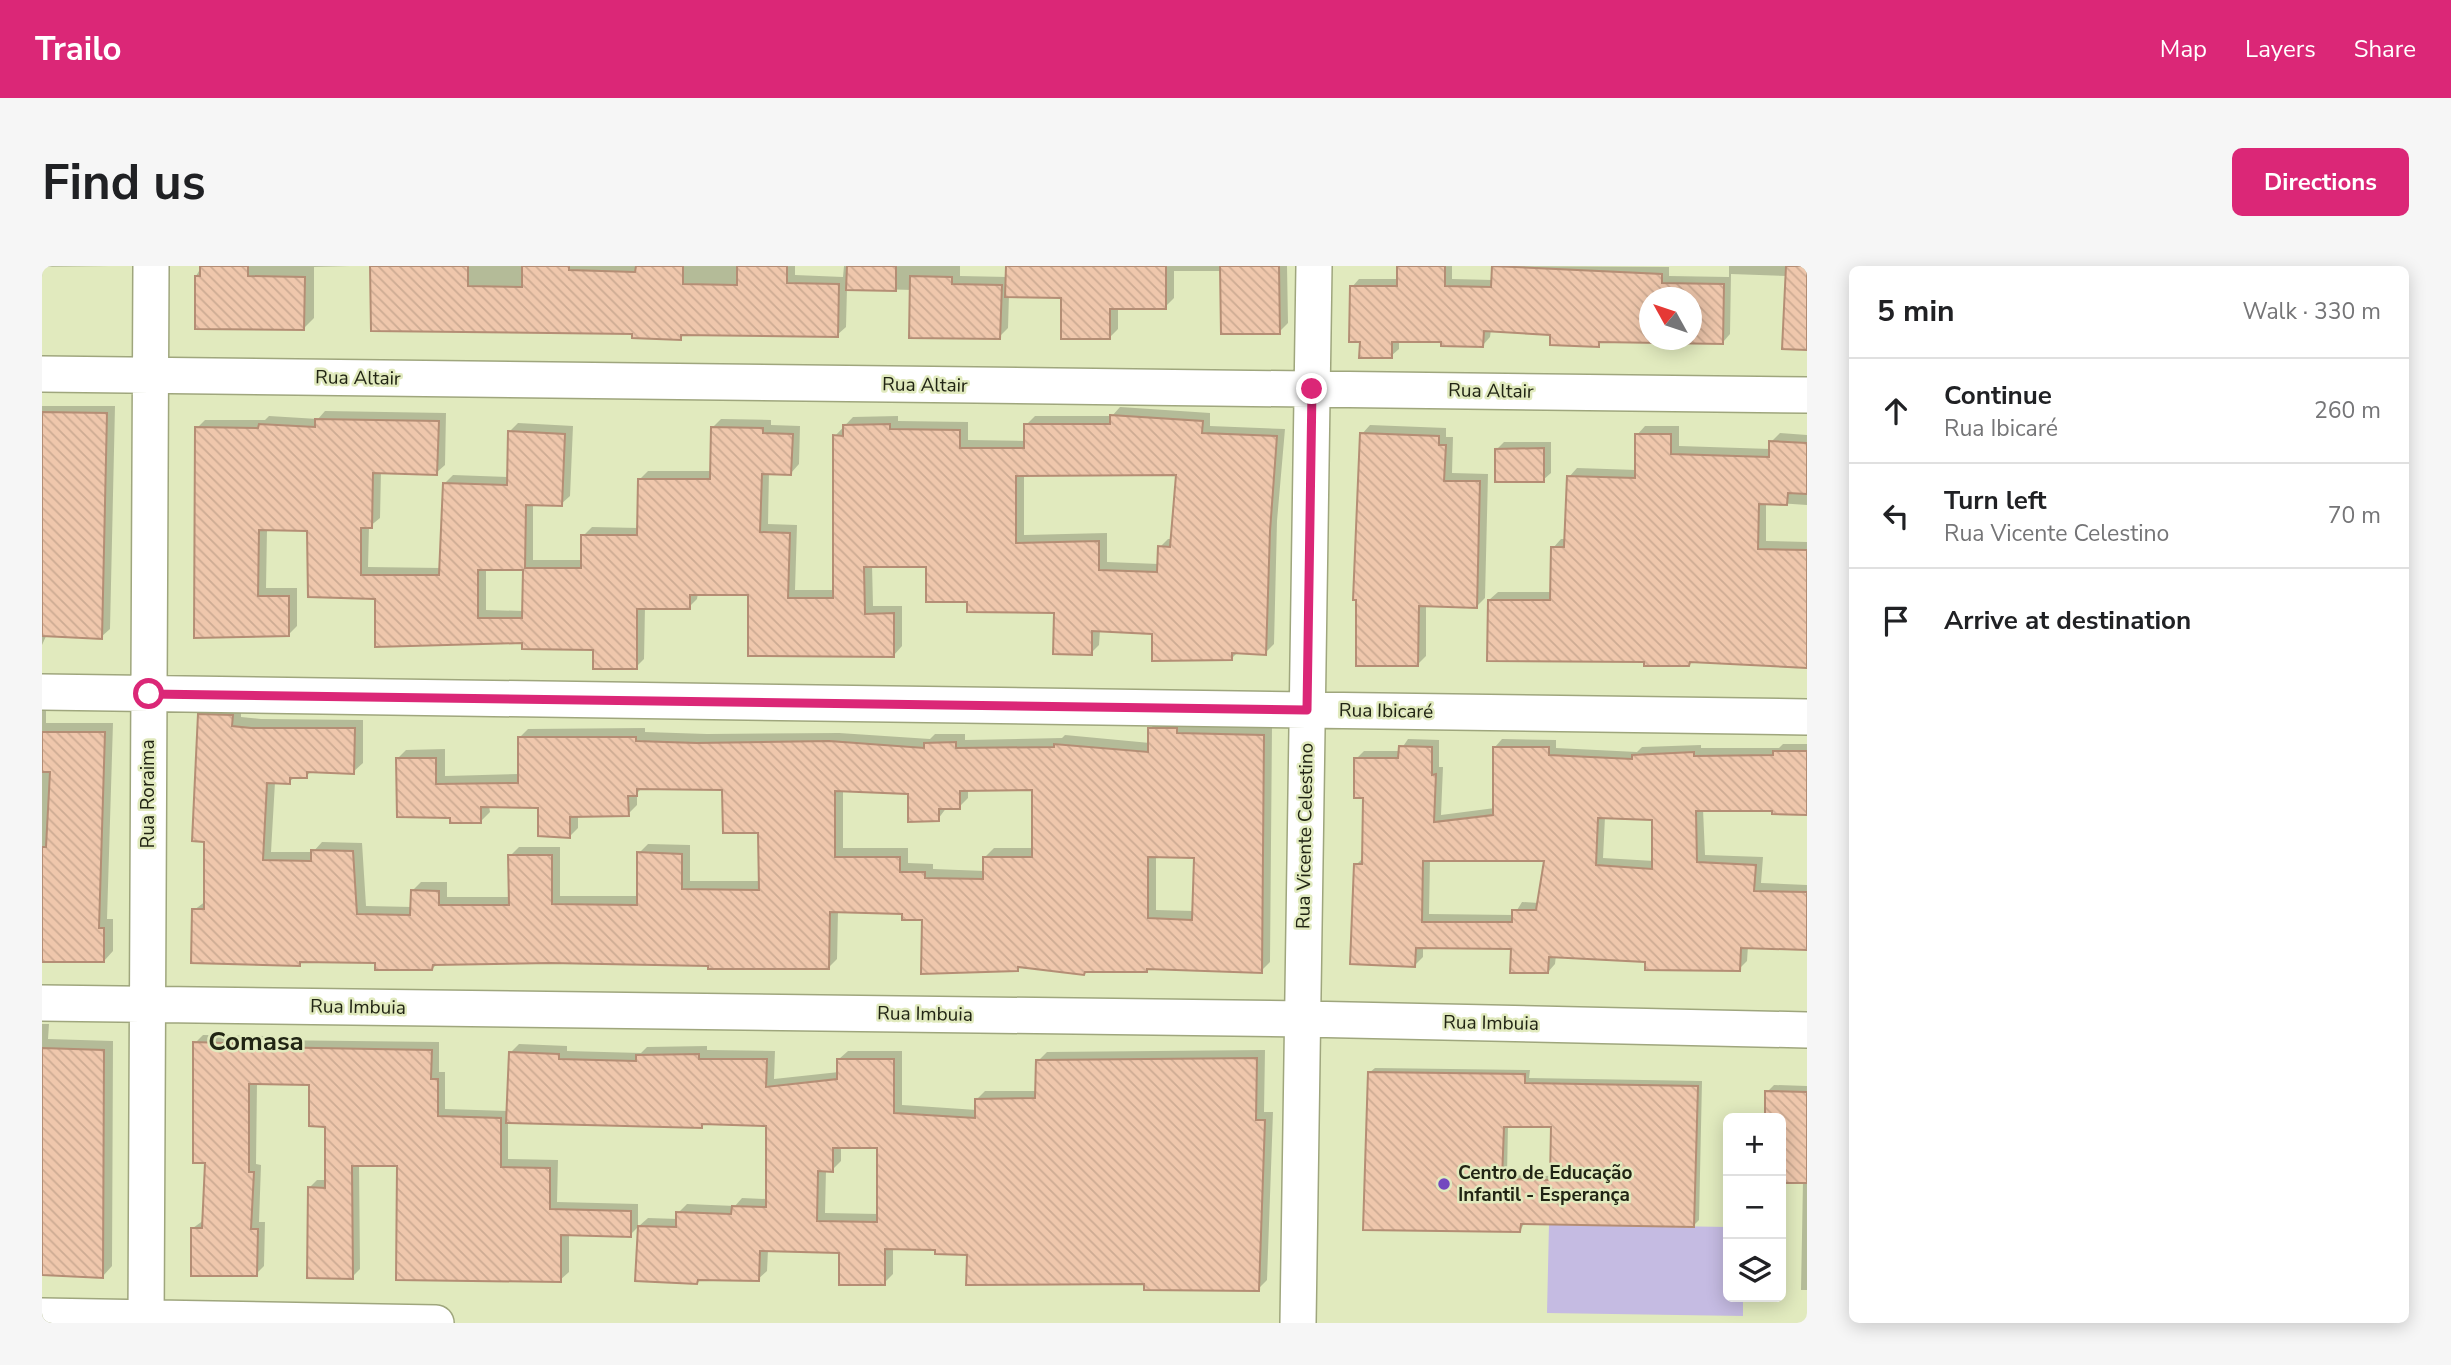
<!DOCTYPE html>
<html lang="en">
<head>
<meta charset="utf-8">
<style>
	body { margin:0; font-family:"Nunito Sans",sans-serif; background:#f6f6f6; color:#202124 }
	.controls { position:absolute; right:21px; bottom:21px; display:grid; overflow:hidden; border-radius:10px; box-shadow:0 4px 18px #0003 }
	.controls button { width:63px; height:63px; display:grid; place-items:center; padding:0; border:0; border-bottom:2px solid #e0e0e0; background:#fff; color:#202124; font:35px sans-serif }
	.compass { position:absolute; left:1597px; top:21px; width:63px; height:63px; border-radius:50%; background:#fff; box-shadow:0 4px 18px #0003; rotate:310deg }
	.stop { position:absolute; width:21px; height:21px; margin:-16px; border:5px solid #db2777; border-radius:50%; background:#fff }
	.stop.end { background:#db2777; border-color:#fff; box-shadow:0 2px 7px #0008 }
	.list { margin:0; padding:0; list-style:none }
	h2 { display:flex; justify-content:space-between; align-items:center; height:91px; margin:0; padding:0 28px; font-size:30px }
	h2 small { font-size:23px; font-weight:400; color:#757577 }
	.list li { display:grid; grid-template-columns:46px 1fr auto; gap:21px; align-items:center; box-sizing:border-box; height:105px; padding:0 28px; border-top:2px solid #e0e0e0 }
	.list b { display:block; font-size:26px; white-space:nowrap }
	.list p { margin:0; font-size:23px; white-space:nowrap; color:#757577 }
	.list em { font-size:23px; font-style:normal; color:#757577 }
	.icon { flex:none; width:38px; height:38px; fill:none; stroke:currentColor; stroke-width:2; stroke-linecap:round; stroke-linejoin:round }
	.map { position:relative; flex:none; width:1765px; height:1057px; overflow:hidden; border-radius:10px }
	header { display:flex; align-items:center; gap:42px; box-sizing:border-box; height:98px; padding:0 35px; background:#db2777; color:#fff }
	header strong { font-size:33px }
	nav { display:flex; gap:38px; margin-inline-start:auto; font-size:24px }
	.intro { display:flex; align-items:center; justify-content:space-between; box-sizing:border-box; height:168px; padding:0 42px }
	h1 { margin:0; font-size:49px }
	.button { padding:18px 32px; border-radius:10px; background:#db2777; color:#fff; font-size:24px; font-weight:700 }
	main { display:flex; gap:42px; padding:0 42px }
	aside { flex:1; background:#fff; border-radius:10px; box-shadow:0 4px 18px #0003 }
	.map>svg:first-child { display:block }
</style>
</head>
<body>
<header>
<strong>Trailo</strong>
<nav><a>Map</a><a>Layers</a><a>Share</a></nav>
</header>
<div class="intro"><h1>Find us</h1><a class="button">Directions</a></div>
<main>
<div class="map">
<svg width="1765" height="1057" viewBox="0 0 1765 1057">
	<defs>
		<pattern id="building-back-hatch" width="6" height="6" patternUnits="userSpaceOnUse" patternTransform="scale(1.75)"><rect width="6" height="6" fill="#efc7ac"/><path d="M-1 5l2 2M0 0l6 6M5-1l2 2" fill="none" stroke="#cdab93"/></pattern>
	</defs>
	<rect width="100%" height="100%" fill="#e1eabe"/>
	<!-- park -->
	<path fill="#c5bbe2" d="M1507 958 1686 961V1031H1701V1050L1505 1047Z"/>
	<!-- shadow -->
	<path fill="#0003" fill-rule="evenodd" d="M0 0H68L1 1 0 11Z
		M160 0H308L272 1V52L262 62 154 10Z
		M330 0H753V9L801 11 802 0H918V10L966 11V0H1245L1246 57 1237 66H1180L1178 5H1132V32L1123 41H1076V63L1067 72 1021 31 967 29 966 62 957 71 870 24 805 22 804 61 795 69 643 68 638 72 592 66Z
		M1357 0H1410V13L1451 14 1452 0 1627 1V10L1687 11V0H1765V82L1742 81 1745 10 1689 8 1688 68 1681 76 1561 74 1556 79 1510 67 1449 64 1448 71 1441 79 1401 74H1357V83L1349 90 1319 74 1310 21 1317 13H1357ZM1608 32H1650V74H1608Z
		M0 140H73L68 363 59 371 5 368 0 379Z
		M1078 141 1168 147V160L1243 163 1235 255 1232 378 1223 387 1196 386 1189 393 1112 366 1058 364 1057 379 1049 387 1013 345 926 335 886 299H830L831 340H860V380L852 389 708 327H656L655 333 647 341H603L602 393 594 401 552 382 482 375 334 331 267 263H225L224 322H255V360L246 369 154 370 155 162 163 154H223L227 150 276 153 283 145 404 147 403 199 394 207 339 205 338 252 327 261 326 301 399 302 402 218 411 209 466 211 467 166 476 157 531 160 528 230 519 238H491V294H541V270L550 261 597 262 598 213 606 205H670L671 161 679 153 729 154V159L758 160 757 198 749 207 727 206 726 258 755 259 753 324H793V170L811 151 856 150V155L926 156V174L984 175V159L993 150H1070ZM1136 207 1131 273H1126L1118 281 1117 298 1065 296V267L982 269V209ZM444 303H482V345L444 344Z
		M1328 159 1404 162V171H1411L1410 207 1446 208 1443 332 1435 340 1384 339V390L1376 398 1320 168Z
		M1603 160H1637V180L1729 183V176L1738 167 1765 169V239L1724 236V275L1765 276V401L1604 394 1447 334 1456 326H1510L1511 282 1519 273H1524L1527 211 1535 202 1595 204V169Z
		M1462 176H1509V207L1501 214 1455 183Z
		M166 440H199V451L219 453 321 454V497L311 506 270 504 264 511H253L247 516H233L229 586H271L280 576 320 577 324 640 370 641V625L379 616H405V631H468V590L477 581H518V630H597V587L606 578 648 579V615H718L717 565 682 522 601 521 595 527V539L586 548 536 549V562L527 571 497 540H447L448 546 439 555 410 550 355 493 364 484 403 483V510L477 508V472L486 463 603 462V466L665 468 797 467 888 473 893 468H923V474L1020 472 1023 469 1108 477V463L1117 453 1230 460 1228 696 1219 705 979 699 975 703 881 653 862 646 796 645 795 693 786 702 604 696 396 697 390 703 335 695 261 694 257 698 152 644 164 635 157 449ZM926 523H992V582H952L943 591V605L891 603V598L866 597V582H801V524L868 526 896 553 905 541H917L926 532ZM1114 589 1154 590 1152 645 1114 644Z
		M0 441H4V457H71L65 653H71V685L62 695 0 696Z
		M1366 473 1397 474V501H1401L1399 549 1453 542V481L1460 473 1514 474V482L1595 486 1600 481 1659 479V482H1737L1741 478H1765V547H1732V543H1661L1663 589 1721 591 1719 617 1765 619V682L1706 680 1705 695 1697 703 1514 689 1513 698 1506 706 1470 681H1381V691L1373 699 1314 599 1322 591V530L1314 493 1322 485H1358ZM1563 551 1612 553V595L1561 592ZM1388 593H1504L1497 637 1480 636 1472 649 1387 648Z
		M0 758H7L6 773 71 775 70 1000 61 1010 0 1007Z
		M161 769 224 770V774L397 776V806H403V843L466 845 468 787 477 778 525 780V785L599 787 605 781 665 780V784L733 785 732 813 797 806V793L806 785H860V839L935 844 934 834 943 825H995L996 795 1005 786 1223 784 1222 846H1231L1225 1014 1216 1023 1104 1016 895 982H851V1008L842 1017 799 986 726 984 725 1005 716 1013 659 1012 655 1017 597 960 606 952 636 953V947L645 938 693 940 700 932 725 933 726 858 663 857 659 860 466 855V893L516 894 515 936 596 938V961L588 969 527 968V1006L518 1014 357 898H317L318 1003 310 1011 267 922 275 914H285V859L269 817 215 816 214 898 219 899 217 956H223L222 1000 214 1008 151 962 162 954 165 895 153 777ZM799 880H837V948L783 947 784 904H790L799 895Z
		M1333 802 1488 804 1487 812 1660 815 1657 954 1652 959 1483 956 1478 965 1327 807ZM1466 859H1511L1510 910 1465 909Z
		M1732 819 1765 820V1024H1759L1761 915H1739V852H1725V826Z"/>
	<!-- building -->
	<path fill="url(#building-back-hatch)" stroke="#b48e75" stroke-width="2" fill-rule="evenodd" d="M158 0H206V10L263 11 262 64 153 63V10H158Z
		M328 0H426V20L480 21V0H527V4L593 6 594 0H641V18L695 19V0H745V17L797 18 796 71 639 69V74L590 72V68L329 65Z
		M805 0H854V25L804 24Z
		M964 0H1124V43H1068V73H1019V32L963 31Z
		M1178 0H1237L1238 68H1179Z
		M1355 0H1403V20L1449 21 1450 0 1620 8V17L1682 18 1681 78 1557 76V81L1508 79V69L1442 65 1441 81 1399 80V76H1350V92H1317L1318 76H1307L1308 20H1355ZM1607 32H1649V74H1607Z
		M1744 0H1765V84L1740 83Z
		M868 10 910 11V18L960 19 958 73 867 72Z
		M0 146 65 147 60 373 0 370Z
		M1068 149 1161 155 1160 167 1235 170 1228 265 1224 389 1190 387V394L1110 395V368L1050 365V389L1011 388 1012 347 925 346V336H884V301H822L823 348 852 347V391L706 390V329H648V343H595V403H551V384L480 383V377L333 381V333L266 331 265 265 217 264 216 330H247V370L152 372 153 161 216 162 217 158 273 161V153L397 155 395 209 331 207 330 262H319V309H397L401 217 465 219 466 165 523 168 520 240 484 239 483 302H539V269H595L596 213H668L669 161 721 162V167L751 168 749 209 720 208 718 266 748 267 746 332H791V169L801 170V159L848 158V163L918 164V182H982V158H1068ZM1134 209 1128 281 1116 280 1115 306 1057 304V275L974 277V210ZM436 304H481L480 352H436Z
		M1318 167 1397 170V179H1404L1402 215H1438L1435 342 1377 340 1376 400H1314V334H1311Z
		M1593 168H1629V188L1727 191V175L1765 177V228L1746 227 1745 239 1717 238 1716 283 1765 284V402L1648 396 1647 400H1602V396L1445 395 1446 334H1508L1509 281H1522L1525 210 1593 212Z
		M1502 182V216H1453V183Z
		M156 448 191 449 190 460 209 462H313L312 508 265 506V512H248V518L225 517 221 594 269 595V584L311 585 315 648 368 649 369 624 397 625V639H467L466 589H510V638L595 639V586L640 588V623L717 624 716 567H681L680 524 595 523V530H586L587 550 528 551V572L496 570V542L439 541V557H408V552L355 551 354 492H394V518L476 517V471H594V475L655 477 787 475 882 482V477L914 476V482L1012 481V478L1106 486V462H1135V467L1222 469 1220 707 1105 703V706H1043L1042 709 976 701V705L879 708 880 654H860V648L788 646 787 703H666V700L508 697 391 699 390 704H333V697L258 696V700L149 697 150 643H162V576L150 575ZM990 524V591H941V613L883 612V606H858V591H793V525L866 528V556L897 555V543H918V525ZM1106 591 1152 592 1150 654 1106 652Z
		M0 466H63L57 662H62V696H0V581H4L8 506H0Z
		M1357 480 1390 481V509L1394 508 1392 556 1451 549V481H1507V489L1590 493V489L1652 486V490L1731 489V485H1765V549L1730 548V545H1654L1655 596 1714 599 1712 625 1765 626V684L1699 682 1698 705 1603 704V696L1507 691 1506 707H1468L1469 683 1374 682 1373 701 1308 698 1312 598H1320L1321 532H1312V492H1356ZM1556 552 1610 554V603L1554 599ZM1381 595H1502L1494 644H1470V656H1380Z
		M151 776 216 778V781L390 784 389 813H396V850L459 852V901L508 902V943L589 945V971L519 969V1016L354 1014 355 900H310L311 1013 265 1012 266 921 283 922V861L267 860V819L207 818V906H212L209 963H216L215 1010H149V962H160L163 897H151Z
		M0 782 62 784 61 1012 0 1009Z
		M467 786 517 788V793L594 795V789L657 788V793H725L724 821 795 813V793H852V847L933 852V833L993 832 994 794 1215 792 1214 854H1223L1217 1025 1102 1024V1018L924 1019 925 989 893 988V984L843 983V1019H797V987L718 985 717 1015 656 1014 655 1018 593 1015 596 960 634 961V946L689 948 690 940 724 941V860L660 858V862L464 857ZM791 882H835V956L775 955 776 905 791 906Z
		M1326 806 1483 808V817L1656 820 1652 961 1479 958 1478 966 1321 964ZM1462 861H1509L1508 914 1460 913Z
		M1723 825 1765 826V917H1739V852H1723Z"/>
	<g fill="none" stroke-linecap="round" stroke-linejoin="round">
		<!-- minor casing -->
		<g stroke="#9fa67d" stroke-width="38">
			<path id="minor" d="M0 108 1765 129
				M0 426 1765 451
				M0 737 1261 753 1765 764
				M0 1050 394 1057
				M104 1057 109 0
				M1256 1057 1272 0"/>
		</g>
		<!-- minor -->
		<use href="#minor" stroke="#fff" stroke-width="35"/>
	</g>
	<g fill="none" stroke-linecap="round" stroke-linejoin="round">
		<!-- route -->
		<path stroke="#db2777" stroke-width="9" d="M107 428 1265 444 1270 123"/>
	</g>
	<!-- markers -->
	<circle fill="#7347bf" stroke="#e1eabe" stroke-width="2.5" cx="1402" cy="918" r="7"/>
	<g text-anchor="middle" dominant-baseline="central" stroke-width="5" stroke-linejoin="round" paint-order="stroke">
		<!-- street labels -->
		<g font-size="19" fill="#212414" stroke="#e1eabe">
			<text transform="translate(316 112) rotate(1)">Rua Altair</text>
			<text transform="translate(883 119) rotate(1)">Rua Altair</text>
			<text transform="translate(1449 125) rotate(1)">Rua Altair</text>
			<text transform="translate(1344 445) rotate(1)">Rua Ibicaré</text>
			<text transform="translate(106 528) rotate(-90)">Rua Roraima</text>
			<text transform="translate(1263 570) rotate(-89)">Rua Vicente Celestino</text>
			<text transform="translate(316 741) rotate(1)">Rua Imbuia</text>
			<text transform="translate(883 748) rotate(1)">Rua Imbuia</text>
			<text transform="translate(1449 757) rotate(1)">Rua Imbuia</text>
		</g>
		<!-- poi labels -->
		<g font-size="19" font-weight="bold" fill="#212414" stroke="#e1eabe" text-anchor="start">
			<text x="1416" y="907">Centro de Educação<tspan x="1416" dy="22">Infantil - Esperança</tspan></text>
		</g>
		<!-- district labels -->
		<g font-size="26" font-weight="bold" fill="#212414" stroke="#e1eabe">
			<text x="214" y="775">Comasa</text>
		</g>
	</g>
</svg>
<div class="controls">
<button>+</button>
<button>−</button>
<button><svg class="icon" aria-label="layers" viewBox="0 0 24 24"><path d="M12 4l9 5-9 5-9-5zM3 14l9 5 9-5"/></svg></button>
</div>
<svg class="compass" viewBox="-18 -18 36 36"><path d="M0-13l5 13h-10z" fill="#e53935"/><path d="M0 13l5-13h-10z" fill="#757577"/></svg>
<div class="stop" style="left:107px;top:428px"></div>
<div class="stop end" style="left:1270px;top:123px"></div>
</div>
<aside>
<h2>5 min<small>Walk · 330 m</small></h2>
<ul class="list">
<li><svg class="icon" aria-label="ahead" viewBox="0 0 24 24"><path d="M12 20V5M6 11l6-6 6 6"/></svg><div><b>Continue</b><p>Rua Ibicaré</p></div><em>260 m</em></li>
<li><svg class="icon" aria-label="left" viewBox="0 0 24 24"><path d="M17 20v-9H6M10 6l-5 5 5 5"/></svg><div><b>Turn left</b><p>Rua Vicente Celestino</p></div><em>70 m</em></li>
<li><svg class="icon" aria-label="arrive" viewBox="0 0 24 24"><path d="M6 21V4h12l-3 4 3 4H6"/></svg><div><b>Arrive at destination</b></div></li>
</ul>
</aside>
</main>
</body>
</html>
